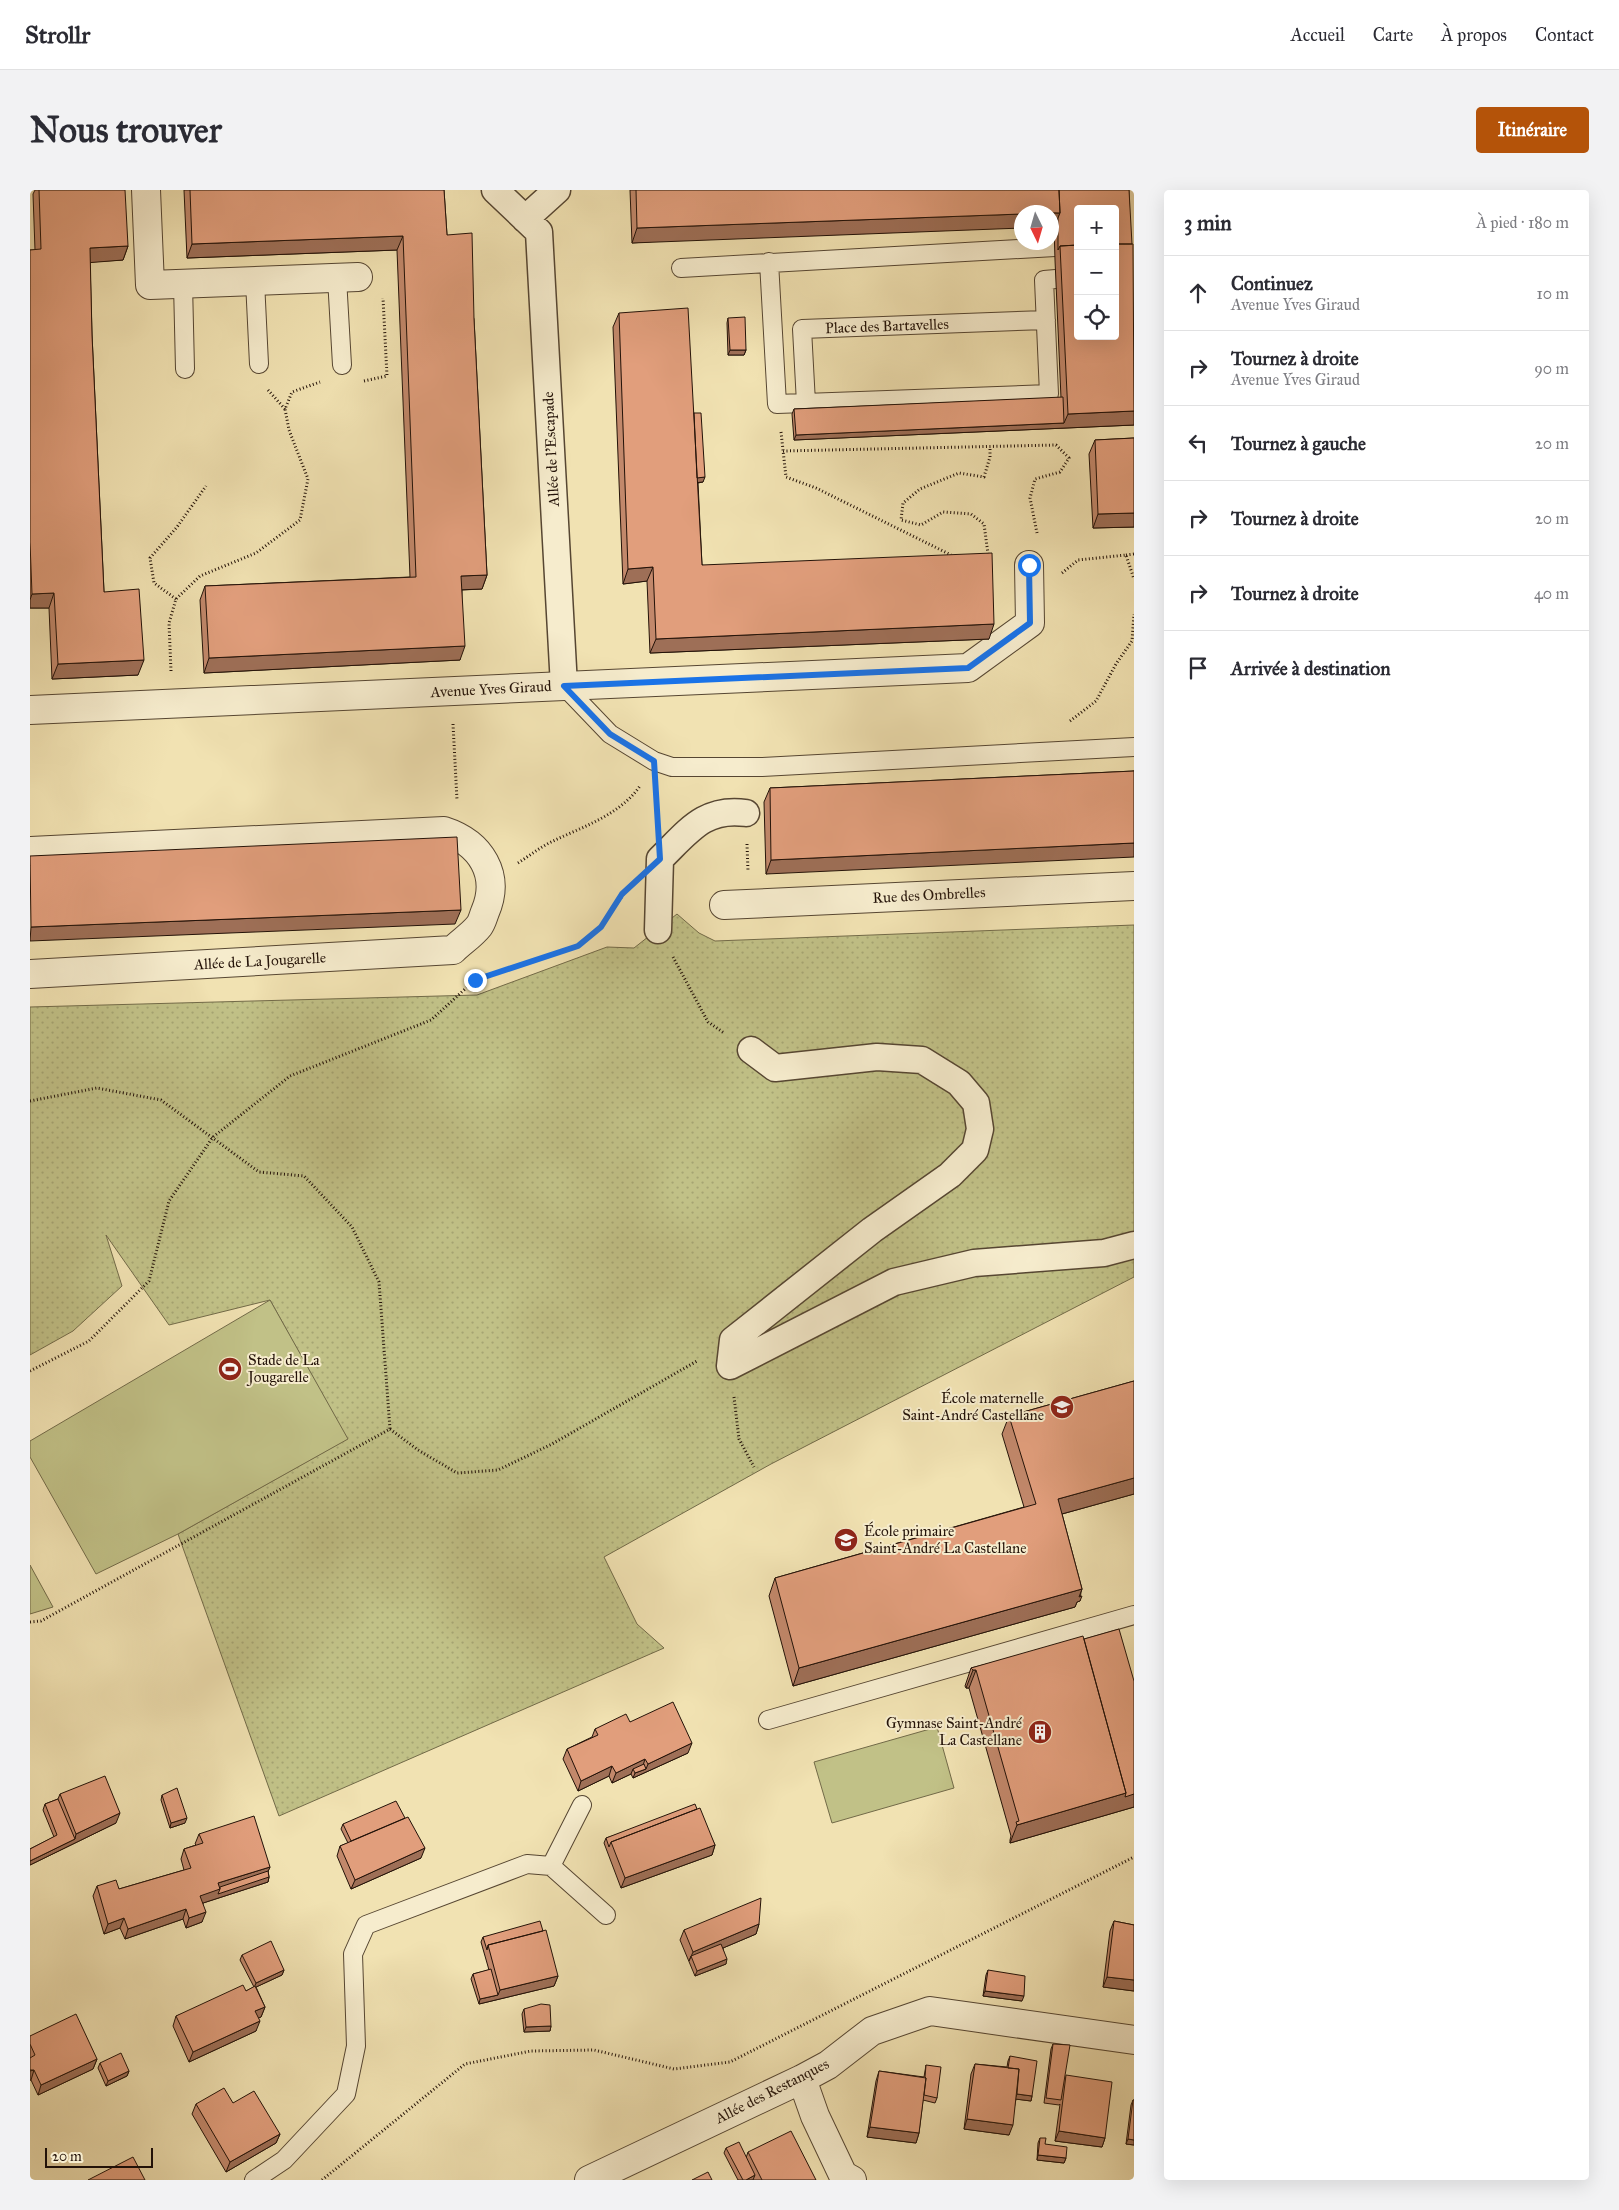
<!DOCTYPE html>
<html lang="fr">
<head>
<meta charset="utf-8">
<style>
	body { margin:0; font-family:"IM FELL Great Primer",serif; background:#f2f2f3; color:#2b2b33 }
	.controls { position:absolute; right:15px; top:15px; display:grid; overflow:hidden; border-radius:5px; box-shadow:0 5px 20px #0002 }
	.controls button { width:45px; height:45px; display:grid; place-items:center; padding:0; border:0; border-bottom:1px solid #e1e1e2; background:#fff; color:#2b2b33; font:25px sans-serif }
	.compass { position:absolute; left:984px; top:15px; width:45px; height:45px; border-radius:50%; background:#fff; box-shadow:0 5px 20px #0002; rotate:175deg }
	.scale { position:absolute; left:15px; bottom:12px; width:108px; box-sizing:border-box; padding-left:5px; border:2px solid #231208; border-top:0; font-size:14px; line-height:18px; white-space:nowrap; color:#231208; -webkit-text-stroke:4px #f6eccd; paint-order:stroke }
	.stop { position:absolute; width:15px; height:15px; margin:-11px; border:4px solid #1a73e8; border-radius:50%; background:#fff }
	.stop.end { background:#1a73e8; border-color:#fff; box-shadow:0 1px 5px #0008 }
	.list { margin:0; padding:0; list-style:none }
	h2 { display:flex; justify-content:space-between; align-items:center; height:65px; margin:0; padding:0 20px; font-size:21px }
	h2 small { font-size:16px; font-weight:400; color:#7c7c81 }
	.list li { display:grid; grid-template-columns:32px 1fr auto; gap:15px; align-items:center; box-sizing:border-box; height:75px; padding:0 20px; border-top:1px solid #e1e1e2 }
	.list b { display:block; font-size:19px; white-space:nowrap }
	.list p { margin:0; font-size:16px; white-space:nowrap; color:#7c7c81 }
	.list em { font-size:16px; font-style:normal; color:#7c7c81 }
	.icon { flex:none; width:28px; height:28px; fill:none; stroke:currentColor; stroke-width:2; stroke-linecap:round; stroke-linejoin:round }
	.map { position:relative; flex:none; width:1104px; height:1990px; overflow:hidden; border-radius:5px }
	header { display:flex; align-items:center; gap:30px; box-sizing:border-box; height:70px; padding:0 25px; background:#fff; border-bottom:1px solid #e1e1e2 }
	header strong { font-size:24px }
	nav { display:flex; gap:28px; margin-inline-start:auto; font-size:18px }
	.intro { display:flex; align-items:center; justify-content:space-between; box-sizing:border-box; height:120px; padding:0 30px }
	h1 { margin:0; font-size:35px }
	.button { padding:12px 22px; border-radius:5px; background:#b45309; color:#fff; font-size:18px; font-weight:700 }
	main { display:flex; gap:30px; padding:0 30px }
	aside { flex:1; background:#fff; border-radius:5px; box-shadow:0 5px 20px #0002 }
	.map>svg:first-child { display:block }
</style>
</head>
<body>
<header>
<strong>Strollr</strong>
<nav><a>Accueil</a><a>Carte</a><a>À propos</a><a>Contact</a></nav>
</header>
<div class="intro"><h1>Nous trouver</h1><a class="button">Itinéraire</a></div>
<main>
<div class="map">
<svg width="1104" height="1990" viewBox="0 0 1104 1990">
	<defs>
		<pattern id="green-dots" width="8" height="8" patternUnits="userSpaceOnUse" patternTransform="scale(1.25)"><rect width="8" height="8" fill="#c1c187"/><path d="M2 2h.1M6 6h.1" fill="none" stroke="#a6a573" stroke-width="1.8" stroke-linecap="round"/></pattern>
	</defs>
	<rect width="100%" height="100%" fill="#f1e2b2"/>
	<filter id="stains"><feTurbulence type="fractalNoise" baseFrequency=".004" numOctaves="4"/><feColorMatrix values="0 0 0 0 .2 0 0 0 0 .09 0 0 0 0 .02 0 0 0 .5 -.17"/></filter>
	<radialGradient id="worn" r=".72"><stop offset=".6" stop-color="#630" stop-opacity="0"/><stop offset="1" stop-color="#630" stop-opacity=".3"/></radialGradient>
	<!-- green -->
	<path fill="url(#green-dots)" stroke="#726a48" d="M647 724 669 743 685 751 1104 735V1087L741 1274 574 1367 607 1434 634 1458 249 1626 148 1344 317 1249 240 1110 139 1135 76 1045 92 1096 43 1141 0 1165V817L447 805 577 757 604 758Z"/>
	<!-- pitch -->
	<path fill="#c1c187" stroke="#726a48" d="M240 1110 318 1249 148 1344 66 1384 0 1267V1251Z
		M0 1375 23 1417 0 1424Z
		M907 1537 924 1598 802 1633 784 1572Z"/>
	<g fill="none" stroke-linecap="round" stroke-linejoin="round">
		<!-- service casing -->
		<g stroke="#564632" stroke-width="20">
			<path id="service" d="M739 72 747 214 1019 204 1014 90 1026 89
				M651 78 1025 57
				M307 88 312 175
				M225 91 229 174
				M153 94 155 179
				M776 213 772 139 1016 130
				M534 496 580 544 624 571 642 577H732L1104 557
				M738 1530 1104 1425
				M521 1676 552 1615
				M224 1990 254 1970 316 1904 326 1856 323 1764 336 1735 497 1674 521 1676 576 1725"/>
		</g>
		<!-- pedestrian casing -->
		<g stroke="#564632" stroke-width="29">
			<path id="pedestrian" d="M465 0 509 42 534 496
				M495 29 527 0
				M628 740 630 669C658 642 674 617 716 623
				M700 1176 703 1150 842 1040 920 985 945 960 950 939 946 913 929 893 892 870 847 867 745 878 721 860
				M700 1176 864 1092 944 1073 1074 1063 1104 1055"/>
		</g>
		<!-- minor casing -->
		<g stroke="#564632" stroke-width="30">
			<path id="minor" d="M116 0 120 95 328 87
				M0 520 938 478 1000 433 999 375
				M0 661 414 641C451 653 471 685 455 722 453 727 452 732 449 736 442 745 431 752 423 760L0 784
				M694 715 1104 696
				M772 1889 785 1926 813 1985 822 1990
				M559 1990 772 1889 798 1875 842 1841 900 1821 1104 1850"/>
		</g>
		<!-- path -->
		<path stroke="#231208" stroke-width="3" stroke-dasharray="1 2.5" stroke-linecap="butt" d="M334 191 357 186 353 108
			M238 200 255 219
			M751 242 756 287 786 298 921 365
			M753 261 1026 255 1039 268 1030 282 1005 289 1000 308 1007 343
			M958 364 954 334 941 324 913 322 891 335 871 330 873 313 890 299 929 283 954 287 960 267V257
			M1096 365 1104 364
			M1032 383 1048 370 1096 365 1104 389
			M146 409 124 393 120 368 147 337 176 296
			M141 481 139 433 146 409 170 386 226 363 270 330 278 289 259 240 255 219 262 202 290 192
			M1040 531 1066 511 1086 474 1102 451 1104 424
			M423 534 427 610
			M626 602 628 625
			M717 654 718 681
			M488 673C499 666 509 658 521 652 552 637 590 625 610 596
			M643 767 678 832 694 843
			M0 911 67 898 131 910 229 982 274 986 322 1037 349 1092 360 1239
			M0 1181 59 1151 119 1091 139 1011 183 947 260 886 401 830 445 790 548 756 571 737 597 699
			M704 1207 709 1249 724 1277
			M0 1432 11 1431 360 1239 388 1260 427 1283 468 1280 522 1254 667 1171
			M292 1990 435 1874 501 1861 564 1860 644 1879 700 1872 1104 1667"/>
		<!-- service -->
		<use href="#service" stroke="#f6eccd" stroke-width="18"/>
		<!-- pedestrian -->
		<use href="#pedestrian" stroke="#f6eccd" stroke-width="26"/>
		<!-- minor -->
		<use href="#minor" stroke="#f6eccd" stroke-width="28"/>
	</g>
	<!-- wall -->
	<path fill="#c2886b" stroke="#231208" d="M5 0H9L98 56 93 70 60 72 62 145 74 402 108 485 22 489 19 418H0V60H5L3 4Z
		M154 0H414L417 45 444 129 457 385 452 399 432 400 430 470 174 483 170 410 175 396 380 387 367 60 157 68Z
		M600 0H1099L1104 235 764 250 762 224 764 219 1031 208 1025 70 1024 37H1022V22L602 53Z
		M589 123 664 223 673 292 668 293 672 375 959 449 620 463 617 391 593 394 583 137Z
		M698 128 716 160 714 165H698L697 133Z
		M1104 248V337L1063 338 1059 264 1065 250Z
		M1104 581 736 684 734 612 740 598Z
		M1104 1191V1304L1032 1324 1052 1399 1051 1402 1050 1411 1047 1412 1045 1417 763 1496 739 1406 745 1388 994 1317 972 1244 979 1226Z
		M1054 1449 1104 1491V1617L980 1653V1650L981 1646 939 1498H936L935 1496 941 1478Z
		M600 1532 658 1563 603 1588 601 1584 582 1593 579 1586 548 1601 533 1569 537 1559 562 1547 565 1539Z
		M30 1604 86 1633 0 1675V1659L24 1647 13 1620 15 1614 28 1609Z
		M132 1605 155 1633 140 1638 131 1610Z
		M667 1619 685 1655 682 1665 591 1698 574 1653 576 1648Z
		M313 1634 391 1668 321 1699 307 1666 310 1656 318 1653 311 1639Z
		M169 1644 240 1677 238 1681 239 1687 238 1692 173 1713 172 1732 156 1738 153 1729 95 1749 90 1738 74 1744 63 1706 67 1696 89 1699 154 1680 151 1669 154 1659 166 1655 165 1654Z
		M1084 1731 1104 1735V1801L1073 1797 1080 1741Z
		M729 1734 726 1744 693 1758 696 1774 665 1786 650 1750 654 1740Z
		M453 1747 528 1786 524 1796 449 1814 441 1789 443 1784 459 1780 451 1752Z
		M212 1765 254 1780 252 1785 226 1797 235 1817 231 1827 228 1828 226 1841 159 1872 143 1836 146 1826 216 1801 224 1797 210 1770Z
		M958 1780 992 1811 953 1806 956 1785Z
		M494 1819 521 1836 520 1841 494 1842 492 1824Z
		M0 1846 67 1869 63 1879 8 1905 1 1890H0Z
		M1023 1854 1035 1887 1075 1948 1072 1957 1025 1951 1030 1914 1029 1915 1014 1913 1021 1859Z
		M980 1866 1002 1906 1001 1911 986 1909 979 1945 934 1939 941 1884 945 1874 977 1877 978 1871Z
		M70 1873 99 1881 97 1886 76 1896 68 1878Z
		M896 1875 907 1908 905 1913 893 1910 889 1943 886 1953 837 1947 846 1891 849 1881 894 1887Z
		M1103 1910H1104V1955L1096 1954 1101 1915Z
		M203 1913 250 1944 246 1953 196 1982 162 1924 166 1914Z
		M1010 1948 1015 1954 1036 1968 1034 1973 1007 1970 1008 1953Z
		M696 1958 716 1968 718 1962 786 1990H708L694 1963Z"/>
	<!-- shaded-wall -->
	<path fill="#9e6f57" stroke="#231208" d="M1022 23H1030L1025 37H1022Z
		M992 24V38L602 53 607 38Z
		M373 46 367 60 157 68 162 54Z
		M98 56 93 70 55 73 60 58Z
		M700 160H716L714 165H698Z
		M1104 221V235L764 250 766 245 1034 233 1038 224Z
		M675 287 673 292 662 293 664 288Z
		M1104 323V337L1063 338 1068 324Z
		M623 377 617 391 593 394 598 379Z
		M457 385 452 399 426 400 431 386Z
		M24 403 19 418H0V410L2 404Z
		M964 434 959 449 620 463 626 449Z
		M435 456 430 470 174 483 179 468Z
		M114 470 108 485 22 489 28 474Z
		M1104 653V667L736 684 741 670Z
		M431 720 425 734 0 751 1 737Z
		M1104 1288V1304L1021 1327 1028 1309Z
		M1052 1399 1049 1407 1052 1406 1050 1411 1047 1412 1045 1417 763 1496 769 1478Z
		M943 1480H946L939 1498H936Z
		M662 1553 658 1563 603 1588 605 1583 616 1579 618 1574Z
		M615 1569 612 1579H603L601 1584 582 1593 586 1583Z
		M582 1576 579 1586 548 1601 551 1591Z
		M1096 1603 1104 1604V1617L980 1653 987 1635Z
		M90 1623 86 1633 0 1675V1671L45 1649 46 1644Z
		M157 1628 155 1633 140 1638 141 1633Z
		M685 1655 682 1665 591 1698 595 1688Z
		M395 1658 391 1668 321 1699 325 1690Z
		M240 1677 236 1686 239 1687 238 1692 167 1715 170 1706 188 1693Z
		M156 1719 153 1729 95 1749 98 1739Z
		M176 1722 172 1732 156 1738 159 1728Z
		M94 1728 90 1738 74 1744 78 1734Z
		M729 1734 726 1744 667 1769 661 1766 659 1771 663 1762Z
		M697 1769 696 1774 665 1786 667 1781Z
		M254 1780 252 1785 224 1798 226 1793Z
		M528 1786 524 1796 449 1814 450 1809 468 1805 470 1800Z
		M1077 1787 1104 1790V1801L1073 1797Z
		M955 1801 994 1806 992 1811 953 1806Z
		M235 1817 231 1827 221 1831 225 1821Z
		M230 1831 226 1841 159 1872 163 1862Z
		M521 1836 520 1841 494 1842 496 1837Z
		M67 1869 63 1879 8 1905 11 1895Z
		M4 1880 1 1890H0V1881Z
		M99 1881 97 1886 76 1896 78 1891Z
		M987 1904 1002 1906 1001 1911 985 1909Z
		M937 1929 983 1935 979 1945 934 1939Z
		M840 1937 889 1943 886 1953 837 1947Z
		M1029 1941 1075 1948 1072 1957 1025 1951Z
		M250 1944 246 1953 196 1982 200 1972Z
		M1098 1949 1104 1950V1955L1096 1954Z
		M1008 1965 1036 1968 1034 1973 1007 1970Z
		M725 1985 723 1990H716Z"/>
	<!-- building -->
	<path fill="#e19e7c" stroke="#231208" d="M9 0H95L98 56 60 58 62 145 74 402 109 399 114 470 28 474 24 403 2 404 0 352V60L11 59Z
		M160 0H414L417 45 442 43 444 129 457 385 431 386 435 456 179 468 175 396 386 387 373 46 162 54Z
		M606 0H1029L1030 23 992 22V24L607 38Z
		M1029 0H1099L1102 54H1085V19H1048V55L1030 56 1028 60V28L1030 23Z
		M1085 54H1103L1104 221 1038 224 1030 56 1048 55V146H1085Z
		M658 118 672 375 962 363 964 434 626 449 623 377 598 379 589 123Z
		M715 127 716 160H700L698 128Z
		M1033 207 1034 233 766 245 764 219Z
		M664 223H671L675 287 667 288Z
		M1104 248V323L1068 324 1065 250Z
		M1104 581V653L741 670 740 598Z
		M427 647 431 720 1 737 0 666Z
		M1104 1191V1288L1028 1309 1052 1399 769 1478 745 1388 1006 1314 979 1226Z
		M1089 1439 1104 1491V1604L1095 1607 1096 1603 1054 1449Z
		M1053 1446 1096 1603 987 1635 986 1632 989 1631 946 1480H943L941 1478Z
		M643 1512 662 1553 618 1574 615 1569 586 1583 582 1576 551 1591 537 1559 568 1545 565 1539 596 1524 600 1532Z
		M614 1574 616 1579 605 1583 603 1579Z
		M75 1586 90 1623 46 1644 30 1604Z
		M147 1598 157 1628 141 1633 132 1605Z
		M28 1609 45 1649 0 1671V1659L27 1645 15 1614Z
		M366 1611 375 1628 321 1651 313 1634Z
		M665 1614 667 1619 581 1652 579 1657 576 1648Z
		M670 1618 685 1655 595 1688 581 1652Z
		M224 1626 240 1677 188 1693 190 1699 170 1706 176 1722 159 1728 156 1719 98 1739 94 1728 78 1734 67 1696 86 1690 89 1699 161 1678 154 1659 173 1653 169 1644Z
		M378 1627 395 1658 325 1690 310 1656Z
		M238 1681 239 1687 188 1704 190 1699V1697Z
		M731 1708 729 1734 670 1759 663 1762 654 1740Z
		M510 1731 513 1741 458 1755 457 1760 453 1747Z
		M1084 1731 1104 1735V1790L1077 1787Z
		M516 1740 528 1786 470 1800 458 1755Z
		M241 1751 254 1780 226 1793 212 1765Z
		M691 1754 697 1769 667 1781 661 1766Z
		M461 1779 468 1805 450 1809 443 1784Z
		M958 1780 995 1786 994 1806 955 1801Z
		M213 1795 216 1801 225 1796 235 1817 225 1821 230 1831 163 1862 146 1826Z
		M511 1814 520 1815 521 1836 496 1837 494 1819Z
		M46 1824 67 1869 11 1895 4 1880H0V1868L5 1865 0 1854V1846Z
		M1023 1854 1040 1855 1031 1910 1016 1908Z
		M91 1863 99 1881 78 1891 70 1873Z
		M980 1866 1007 1871 1002 1906 987 1904 989 1879 978 1878Z
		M945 1874 989 1879 983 1935 937 1929Z
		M896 1875 911 1877 907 1908 894 1905 896 1888 895 1887Z
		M849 1881 896 1888 889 1943 840 1937Z
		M1036 1885 1082 1892 1075 1948 1029 1941Z
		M194 1898 203 1913 224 1901 250 1944 200 1972 166 1914Z
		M1103 1910H1104V1950L1098 1949Z
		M761 1941 786 1990H732L718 1962Z
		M1010 1948H1016L1015 1954 1037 1957 1036 1968 1008 1965Z
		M709 1952 725 1985 716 1990H713L696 1958Z
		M103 1967 115 1990H58Z
		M678 1982 682 1990H662Z"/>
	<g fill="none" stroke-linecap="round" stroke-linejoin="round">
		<!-- route -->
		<path stroke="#1a73e8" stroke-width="6" d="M445 790 548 756 571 737 592 704 630 669 624 571 580 544 534 496 938 478 1000 433 999 375"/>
	</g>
	<!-- icons -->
	<defs>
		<g id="stadium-disc" transform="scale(1.25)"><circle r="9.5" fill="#8f2418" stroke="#f6eccd"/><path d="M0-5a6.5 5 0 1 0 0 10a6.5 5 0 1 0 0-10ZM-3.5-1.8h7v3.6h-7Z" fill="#fff"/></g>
		<g id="school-disc" transform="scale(1.25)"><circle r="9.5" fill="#8f2418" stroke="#f6eccd"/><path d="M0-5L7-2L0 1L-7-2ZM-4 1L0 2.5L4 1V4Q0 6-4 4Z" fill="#fff"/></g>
		<g id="building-disc" transform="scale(1.25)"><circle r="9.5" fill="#8f2418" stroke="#f6eccd"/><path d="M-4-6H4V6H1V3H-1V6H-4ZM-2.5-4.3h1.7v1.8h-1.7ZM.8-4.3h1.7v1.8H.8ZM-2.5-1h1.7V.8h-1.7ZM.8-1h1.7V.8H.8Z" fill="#fff"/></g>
	</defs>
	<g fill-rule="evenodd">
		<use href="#stadium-disc" x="200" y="1179"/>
		<use href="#school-disc" x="1032" y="1217"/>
		<use href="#school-disc" x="816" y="1350"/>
		<use href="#building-disc" x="1010" y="1542"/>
	</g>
	<g text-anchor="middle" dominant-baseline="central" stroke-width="4" stroke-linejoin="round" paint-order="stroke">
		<!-- street labels -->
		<g font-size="15" fill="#231208" stroke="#f6eccd">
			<text transform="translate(857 136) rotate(-2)">Place des Bartavelles</text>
			<text transform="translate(521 259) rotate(-93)">Allée de l'Escapade</text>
			<text transform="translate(461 499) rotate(-3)">Avenue Yves Giraud</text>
			<text transform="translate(899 705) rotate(-3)">Rue des Ombrelles</text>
			<text transform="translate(230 771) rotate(-3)">Allée de La Jougarelle</text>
			<text transform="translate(742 1901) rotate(-27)">Allée des Restanques</text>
		</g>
		<!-- poi labels -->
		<g font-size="15" fill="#231208" stroke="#f6eccd" text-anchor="start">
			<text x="218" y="1170">Stade de La<tspan x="218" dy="17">Jougarelle</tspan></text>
			<text x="1014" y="1208" text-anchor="end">École maternelle<tspan x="1014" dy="17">Saint-André Castellane</tspan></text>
			<text x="834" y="1341">École primaire<tspan x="834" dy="17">Saint-André La Castellane</tspan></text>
			<text x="992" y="1533" text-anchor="end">Gymnase Saint-André<tspan x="992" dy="17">La Castellane</tspan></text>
		</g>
	</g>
	<rect width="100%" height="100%" filter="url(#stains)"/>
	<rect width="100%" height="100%" fill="url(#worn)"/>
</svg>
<div class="controls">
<button>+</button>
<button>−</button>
<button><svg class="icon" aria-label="locate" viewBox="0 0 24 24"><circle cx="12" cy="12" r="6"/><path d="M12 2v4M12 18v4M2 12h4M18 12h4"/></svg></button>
</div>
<svg class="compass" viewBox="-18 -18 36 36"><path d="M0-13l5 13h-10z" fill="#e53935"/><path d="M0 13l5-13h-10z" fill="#7c7c81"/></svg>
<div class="scale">20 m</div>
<div class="stop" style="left:999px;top:375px"></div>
<div class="stop end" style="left:445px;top:790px"></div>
</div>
<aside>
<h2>3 min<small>À pied · 180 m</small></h2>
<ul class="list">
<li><svg class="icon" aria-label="ahead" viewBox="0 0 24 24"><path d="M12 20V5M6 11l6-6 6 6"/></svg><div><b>Continuez</b><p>Avenue Yves Giraud</p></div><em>10 m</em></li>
<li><svg class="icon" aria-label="right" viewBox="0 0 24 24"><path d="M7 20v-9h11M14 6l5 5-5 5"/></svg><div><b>Tournez à droite</b><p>Avenue Yves Giraud</p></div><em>90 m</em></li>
<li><svg class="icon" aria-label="left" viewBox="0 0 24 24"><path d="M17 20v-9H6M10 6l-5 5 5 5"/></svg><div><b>Tournez à gauche</b></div><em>20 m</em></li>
<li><svg class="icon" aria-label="right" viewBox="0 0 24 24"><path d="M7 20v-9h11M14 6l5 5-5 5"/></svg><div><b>Tournez à droite</b></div><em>20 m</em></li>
<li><svg class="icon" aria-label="right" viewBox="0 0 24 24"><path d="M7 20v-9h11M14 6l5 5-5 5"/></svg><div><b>Tournez à droite</b></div><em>40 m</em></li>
<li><svg class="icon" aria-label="arrive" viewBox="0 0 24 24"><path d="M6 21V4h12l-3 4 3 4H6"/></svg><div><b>Arrivée à destination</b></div></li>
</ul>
</aside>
</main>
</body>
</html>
